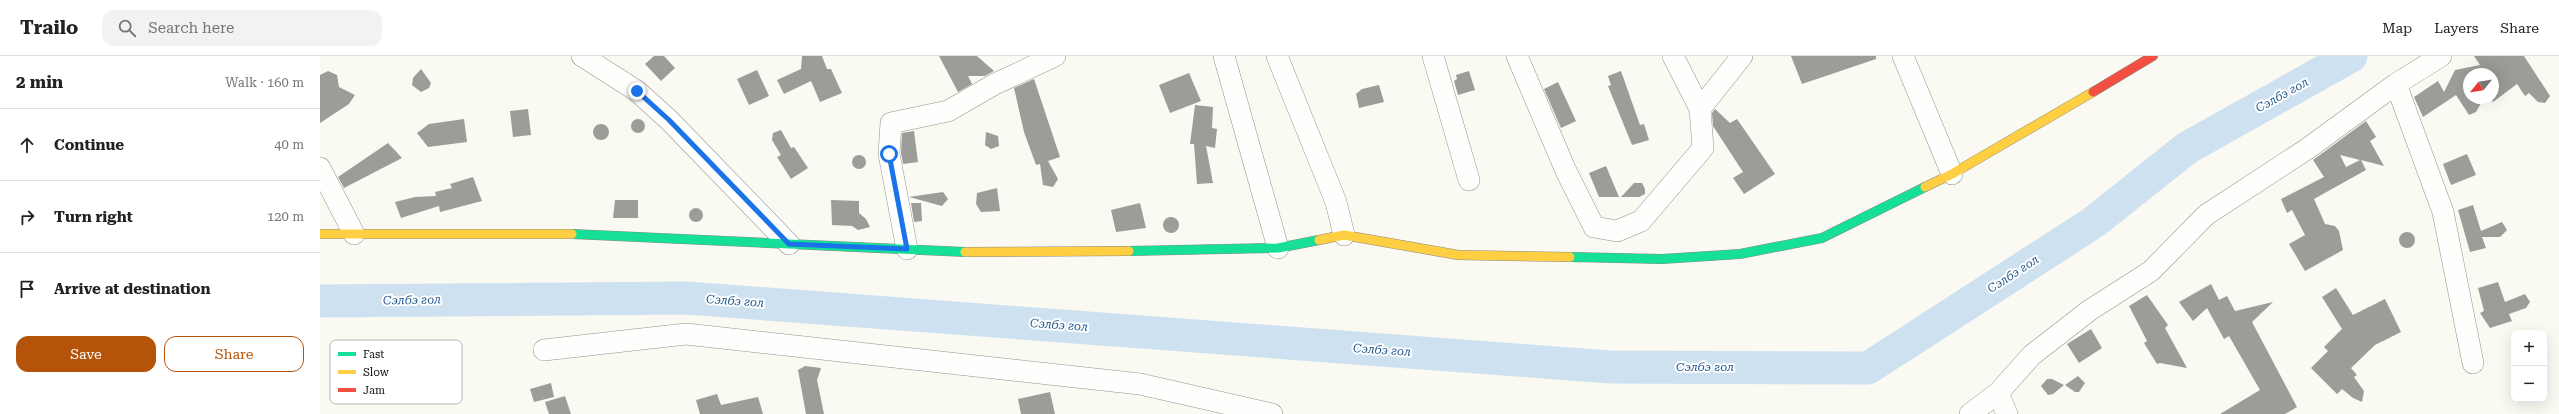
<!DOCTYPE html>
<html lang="en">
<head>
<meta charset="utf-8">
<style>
	body { margin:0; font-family:"Roboto Serif",serif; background:#f2f2f2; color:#222 }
	.controls { position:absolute; right:12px; bottom:12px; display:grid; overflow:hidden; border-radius:8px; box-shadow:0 4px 16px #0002 }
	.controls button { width:36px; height:36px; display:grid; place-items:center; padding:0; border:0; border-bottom:1px solid #e0e0e0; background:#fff; color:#222; font:20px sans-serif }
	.compass { position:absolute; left:2143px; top:12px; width:36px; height:36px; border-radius:50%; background:#fff; box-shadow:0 4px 16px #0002; rotate:240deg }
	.stop { position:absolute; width:12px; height:12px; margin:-9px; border:3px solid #1a73e8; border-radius:50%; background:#fff }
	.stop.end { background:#1a73e8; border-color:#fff; box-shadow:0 1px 4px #0008 }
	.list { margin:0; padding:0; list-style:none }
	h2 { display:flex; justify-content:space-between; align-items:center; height:52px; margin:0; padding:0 16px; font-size:17px }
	h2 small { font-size:13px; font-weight:400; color:#767676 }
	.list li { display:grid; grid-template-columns:26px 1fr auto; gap:12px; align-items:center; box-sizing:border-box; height:72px; padding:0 16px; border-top:1px solid #e0e0e0 }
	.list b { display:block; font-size:15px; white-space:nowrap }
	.list em { font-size:13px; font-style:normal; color:#767676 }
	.actions { display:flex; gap:8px; padding:12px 16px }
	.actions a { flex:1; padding:9px 0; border:1px solid #b45309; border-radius:12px; text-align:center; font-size:14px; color:#b45309 }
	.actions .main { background:#b45309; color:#fff }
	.icon { flex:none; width:22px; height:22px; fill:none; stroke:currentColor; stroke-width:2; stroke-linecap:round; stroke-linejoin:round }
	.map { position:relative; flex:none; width:2239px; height:358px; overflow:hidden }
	header { display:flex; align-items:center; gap:24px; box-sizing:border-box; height:56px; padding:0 20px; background:#fff; border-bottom:1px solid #e0e0e0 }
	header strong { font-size:19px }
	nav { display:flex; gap:22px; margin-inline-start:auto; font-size:14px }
	.search { width:280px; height:36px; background:#f2f2f2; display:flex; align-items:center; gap:10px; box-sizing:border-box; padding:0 14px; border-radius:12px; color:#767676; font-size:15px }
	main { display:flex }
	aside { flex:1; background:#fff }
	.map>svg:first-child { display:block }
</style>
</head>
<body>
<header>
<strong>Trailo</strong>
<div class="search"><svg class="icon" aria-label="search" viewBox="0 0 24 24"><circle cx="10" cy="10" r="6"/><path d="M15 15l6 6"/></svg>Search here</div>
<nav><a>Map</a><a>Layers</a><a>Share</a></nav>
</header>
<main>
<aside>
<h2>2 min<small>Walk · 160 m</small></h2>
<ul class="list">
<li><svg class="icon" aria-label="ahead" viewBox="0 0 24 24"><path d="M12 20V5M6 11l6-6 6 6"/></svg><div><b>Continue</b></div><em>40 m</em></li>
<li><svg class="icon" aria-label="right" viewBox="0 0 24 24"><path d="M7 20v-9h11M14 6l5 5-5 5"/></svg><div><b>Turn right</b></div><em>120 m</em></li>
<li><svg class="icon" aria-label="arrive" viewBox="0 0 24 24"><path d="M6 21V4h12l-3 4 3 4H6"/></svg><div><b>Arrive at destination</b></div></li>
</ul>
<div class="actions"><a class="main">Save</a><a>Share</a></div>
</aside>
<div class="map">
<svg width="2239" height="358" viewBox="0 0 2239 358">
	<rect width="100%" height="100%" fill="#faf9f2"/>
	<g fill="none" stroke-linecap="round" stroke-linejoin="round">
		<!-- river -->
		<path stroke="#cde1f0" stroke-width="33" d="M0 245 367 242 1290 311 1548 312 1774 166 1867 92 2031 0"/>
	</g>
	<!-- building -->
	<path fill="#9d9c98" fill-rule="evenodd" d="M334 0H344L355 12 341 25 325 8Z
		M482 0H502L507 13H511L522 37 500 46 491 25 464 38 457 24 481 13Z
		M619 0H657L674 15 665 20H648L652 28 638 36Z
		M1471 0H1556V3L1482 28Z
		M2154 0H2204L2230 40 2225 47 2218 46 2209 37 2205 40 2197 28 2173 46 2171 42H2173V18H2149V42H2164L2156 56 2149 59 2136 39 2103 61 2094 41 2118 25 2124 36 2135 14 2160 9Z
		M101 13 111 27 109 32 101 36 92 29 93 22Z
		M437 14 449 40 429 49 417 23Z
		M8 15 17 19 19 31 35 39 29 48 0 67V19Z
		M1149 15 1155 34 1138 39 1134 25 1137 23 1136 19Z
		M1301 15 1320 69 1324 68 1329 84 1312 89 1288 30 1291 29 1288 20Z
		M869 17 881 45 850 57 839 29Z
		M714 23 740 101 728 105 738 123 733 131 723 129 720 108 716 109 704 76 694 32Z
		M1238 26 1256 65 1241 72 1224 33Z
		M1059 29 1064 46 1039 52 1036 38 1042 33Z
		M875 49 893 51 892 72 897 73 895 92 886 90 893 127 877 128 874 88H870Z
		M208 53 211 79 193 81 190 55Z
		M1395 53 1410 67 1417 63 1455 118 1424 138 1413 122 1423 116 1393 70 1392 57Z
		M311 70a7 7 0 1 1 14 0a7 7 0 1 1-14 0Z
		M144 63 147 86 108 91 97 77 109 68Z
		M2046 65 2056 81 2050 85 2064 110 2041 104 2046 114 1994 143 2005 168 2015 170 2019 175 2023 194 1985 215 1969 188 1985 179 1972 154 1967 157 1961 143 2004 121 1993 104ZM2020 99 2040 104 2026 111Z
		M273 76a8 8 0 1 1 16 0a8 8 0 1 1-16 0Z
		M461 74 471 92 474 91 488 112 471 123 457 101 461 99 452 84 453 77Z
		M594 75 598 106 583 108 581 97 582 77Z
		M666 76 678 80 679 90 671 93 665 89Z
		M68 87 82 102 24 132 18 121Z
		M2147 98 2156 119 2131 129 2123 108Z
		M532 106a7 7 0 1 1 14 0a7 7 0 1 1-14 0Z
		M1286 110 1299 141H1279L1269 117Z
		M153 121 162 145 120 156 119 150 81 162 75 146 95 141 116 140 115 136 132 132 130 128Z
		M1314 127H1322L1325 133V138L1319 141H1301Z
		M677 132 680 155 661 156 656 148 657 137Z
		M623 136 628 143 622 150 589 141Z
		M295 144H318V162H293Z
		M511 144 539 145V157L546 163 550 171 538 174 532 170 512 169Z
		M591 147H601L602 165 594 166Z
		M820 147 826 172 796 176 791 154Z
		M2153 149 2161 175 2182 166 2187 174 2180 181H2162L2166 192 2150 196 2138 154Z
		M369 159a7 7 0 1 1 14 0a7 7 0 1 1-14 0Z
		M843 169a8 8 0 1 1 16 0a8 8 0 1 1-16 0Z
		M2079 184a8 8 0 1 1 16 0a8 8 0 1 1-16 0Z
		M2178 226 2185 246 2205 238 2210 246 2206 252 2189 258 2192 265 2170 272 2160 257 2164 255 2158 232Z
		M1891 228 1899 244 1907 240 1915 255 1953 246 1932 266 1977 351 1965 358H1900L1940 334 1909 280 1904 283 1887 252 1873 265 1859 246Z
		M2016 232 2033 259 2065 243 2081 276 2055 289 2031 312 2037 319 2034 321 2044 335 2042 346 2033 342 2022 333 2017 338 1991 312 2008 295 2004 291 2022 273 2002 241Z
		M1827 239 1848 269 1845 272 1867 312 1840 307 1837 308 1824 287 1827 285 1809 250Z
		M1771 273 1782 292 1759 307 1747 288Z
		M485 310 501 312 497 324 504 358H486L478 314Z
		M1758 320 1765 327 1759 336H1755L1745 329Z
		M1727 323H1732L1744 329 1733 338 1728 339 1721 330Z
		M231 327 234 341 214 346 210 333Z
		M730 336 735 358H701L698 343Z
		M397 338 401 349 438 341 443 358H380L376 344Z
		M245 340 251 358H229L225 346Z"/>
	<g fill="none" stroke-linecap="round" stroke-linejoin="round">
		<!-- street casing -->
		<g stroke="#949390" stroke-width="22">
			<path id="street" d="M262 0 317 35 349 64 469 188
				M904 0 958 192
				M957 0 1016 146 1024 179
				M1113 0 1149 124
				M1197 0 1246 115 1274 171 1297 175 1321 165 1383 92 1380 53 1422 0
				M1353 0 1380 53
				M1583 0 1632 118
				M2076 28 2123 156 2153 307
				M0 112 34 178
				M587 193 569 98 571 67 628 55 675 28 735 0
				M224 294 366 278 820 328 952 358
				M1678 337 1687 358
				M1650 358 1678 337 1712 299 1770 254 1831 215 1886 159 1987 93 2076 28 2121 0"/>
		</g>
		<!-- fast casing -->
		<g stroke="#8a8a87" stroke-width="10">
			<path id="fast" d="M252 178 645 196
				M809 195 958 192 999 184
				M1250 201 1342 203 1420 198 1502 182 1605 131"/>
		</g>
		<!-- slow casing -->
		<g stroke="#8a8a87" stroke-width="10">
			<path id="slow" d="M1605 131 1632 118 1773 36
				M0 178H252
				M999 184 1024 179 1138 199 1250 201
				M645 196 809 195"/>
		</g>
		<!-- jam casing -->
		<g stroke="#8a8a87" stroke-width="10">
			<path id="jam" d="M1773 36 1833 0"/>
		</g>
		<!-- street -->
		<use href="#street" stroke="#fefefd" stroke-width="21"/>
		<!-- fast -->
		<use href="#fast" stroke="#16e098" stroke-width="9"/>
		<!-- slow -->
		<use href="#slow" stroke="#ffcf43" stroke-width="9"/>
		<!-- jam -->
		<use href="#jam" stroke="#f24e42" stroke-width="9"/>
	</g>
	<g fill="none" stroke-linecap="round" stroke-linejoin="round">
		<!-- route -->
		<path stroke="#1a73e8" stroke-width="5" d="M317 35 349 64 469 188 587 193 569 98"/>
	</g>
	<g text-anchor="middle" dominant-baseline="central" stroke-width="4" stroke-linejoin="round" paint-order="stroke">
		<!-- water labels -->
		<g font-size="12" font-style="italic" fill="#255b90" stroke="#fff">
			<text transform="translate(1962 39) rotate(-29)">Сэлбэ гол</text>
			<text transform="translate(1693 218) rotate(-33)">Сэлбэ гол</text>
			<text transform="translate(92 244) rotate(-1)">Сэлбэ гол</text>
			<text transform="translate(415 245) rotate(4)">Сэлбэ гол</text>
			<text transform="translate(739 269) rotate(4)">Сэлбэ гол</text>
			<text transform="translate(1062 294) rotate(4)">Сэлбэ гол</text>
			<text x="1385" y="311">Сэлбэ гол</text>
		</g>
	</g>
	<!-- legend -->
	<rect x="10" y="284" width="132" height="64" rx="6" fill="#fff" stroke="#b6b6b6" stroke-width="1"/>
	<rect x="18" y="296" width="18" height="4" fill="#16e098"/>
	<rect x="18" y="314" width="18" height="4" fill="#ffcf43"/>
	<rect x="18" y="332" width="18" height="4" fill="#f24e42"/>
	<g font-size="11" fill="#0d0d0d">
		<text x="43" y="302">Fast</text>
		<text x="43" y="320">Slow</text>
		<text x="43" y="338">Jam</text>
	</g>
</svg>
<div class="controls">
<button>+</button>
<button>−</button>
</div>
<svg class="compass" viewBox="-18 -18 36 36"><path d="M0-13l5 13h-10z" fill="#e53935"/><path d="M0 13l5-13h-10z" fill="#767676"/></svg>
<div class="stop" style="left:569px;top:98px"></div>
<div class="stop end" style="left:317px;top:35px"></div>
</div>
</main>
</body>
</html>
